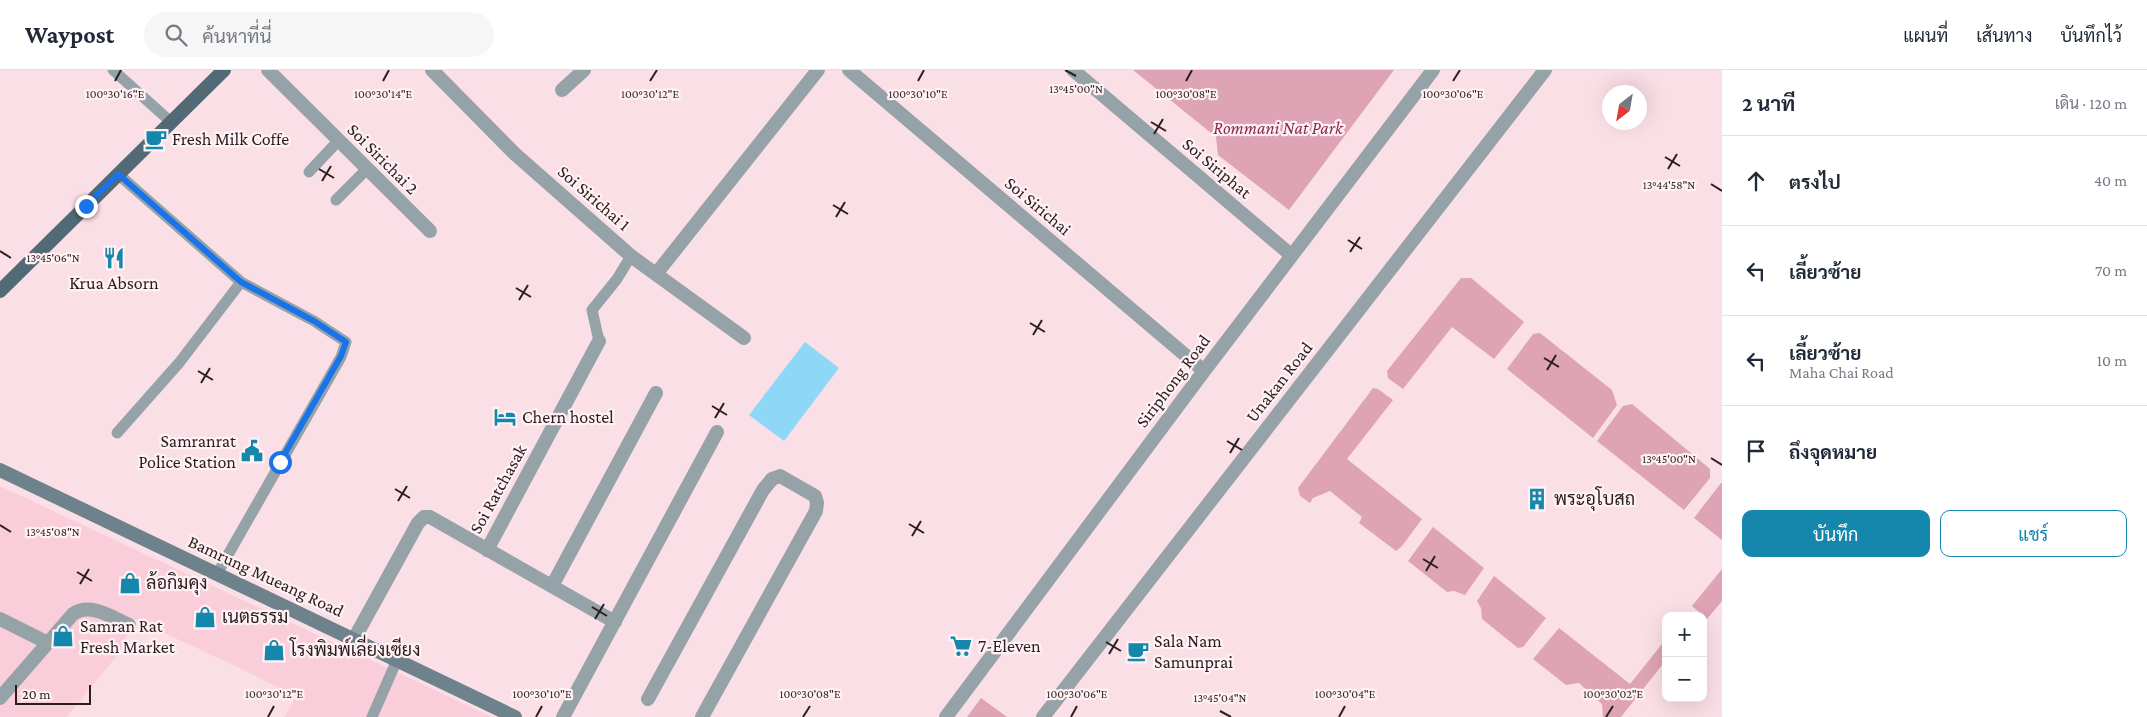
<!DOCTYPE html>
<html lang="th">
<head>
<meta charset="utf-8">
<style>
	body { margin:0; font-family:"Crimson Pro",Sarabun,serif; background:#f6f6f7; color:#1f2937 }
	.controls { position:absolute; right:15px; bottom:15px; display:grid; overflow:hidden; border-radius:10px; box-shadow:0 5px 20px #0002 }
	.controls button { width:45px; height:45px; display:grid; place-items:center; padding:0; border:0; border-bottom:1px solid #e0e1e3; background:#fff; color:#1f2937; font:25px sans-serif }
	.compass { position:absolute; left:1602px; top:15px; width:45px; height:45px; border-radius:50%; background:#fff; box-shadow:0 5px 20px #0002; rotate:211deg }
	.scale { position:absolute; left:15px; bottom:12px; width:76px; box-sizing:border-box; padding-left:5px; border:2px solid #2a1e21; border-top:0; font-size:14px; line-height:18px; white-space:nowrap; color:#2a1e21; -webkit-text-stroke:4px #fff1f4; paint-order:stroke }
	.stop { position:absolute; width:15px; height:15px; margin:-11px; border:4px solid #1a73e8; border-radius:50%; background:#fff }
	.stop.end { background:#1a73e8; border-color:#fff; box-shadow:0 1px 5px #0008 }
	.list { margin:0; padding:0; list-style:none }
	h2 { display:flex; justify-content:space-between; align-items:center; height:65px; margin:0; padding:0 20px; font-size:21px }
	h2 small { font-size:16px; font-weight:400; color:#747a83 }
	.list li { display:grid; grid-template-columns:32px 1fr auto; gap:15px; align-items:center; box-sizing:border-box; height:90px; padding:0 20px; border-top:1px solid #e0e1e3 }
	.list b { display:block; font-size:19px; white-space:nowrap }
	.list p { margin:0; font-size:16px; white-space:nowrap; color:#747a83 }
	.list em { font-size:16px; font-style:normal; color:#747a83 }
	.actions { display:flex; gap:10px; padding:15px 20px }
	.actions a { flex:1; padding:11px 0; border:1px solid #1586ac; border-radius:10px; text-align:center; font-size:18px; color:#1586ac }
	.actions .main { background:#1586ac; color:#fff }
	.icon { flex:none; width:28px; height:28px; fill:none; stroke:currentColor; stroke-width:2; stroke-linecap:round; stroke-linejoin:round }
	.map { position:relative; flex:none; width:1722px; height:647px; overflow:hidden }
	header { display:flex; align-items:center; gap:30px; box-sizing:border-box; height:70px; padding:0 25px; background:#fff; border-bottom:1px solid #e0e1e3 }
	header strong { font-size:24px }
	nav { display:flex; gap:28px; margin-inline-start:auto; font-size:18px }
	.search { width:350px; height:45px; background:#f6f6f7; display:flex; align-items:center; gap:12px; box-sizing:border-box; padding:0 18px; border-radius:28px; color:#747a83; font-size:19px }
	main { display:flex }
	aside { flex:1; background:#fff }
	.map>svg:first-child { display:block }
</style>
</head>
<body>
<header>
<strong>Waypost</strong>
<div class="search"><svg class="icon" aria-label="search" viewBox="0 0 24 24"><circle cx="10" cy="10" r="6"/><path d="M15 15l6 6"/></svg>ค้นหาที่นี่</div>
<nav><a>แผนที่</a><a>เส้นทาง</a><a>บันทึกไว้</a></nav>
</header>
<main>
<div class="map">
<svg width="1722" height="647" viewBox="0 0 1722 647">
	<rect width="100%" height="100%" fill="#fbdfe6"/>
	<!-- built -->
	<path fill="#f9ceda" d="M0 416 492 647H284L296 627 244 600 134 549 119 583 67 647H0Z"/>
	<!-- green -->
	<path fill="#dea3b4" d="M1133 0H1394L1289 140 1218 85 1216 67Z
		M1461 208H1471L1524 252 1494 289 1452 257 1403 319 1388 308 1387 301Z
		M1540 263 1612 320 1617 335 1593 368 1507 299 1533 264Z
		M1373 318 1378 319 1393 330 1347 389 1422 449 1402 476 1396 481 1359 453 1362 447 1330 421 1313 428 1310 433 1300 426 1298 418Z
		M1632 334 1710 399V408L1684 440 1597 371 1623 336Z
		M1721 413H1722V470L1694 448Z
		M1433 457 1484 498 1465 525 1454 521 1447 522 1408 491Z
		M1722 499V531L1707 549 1692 536Z
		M1494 506 1546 548 1523 577 1518 578 1482 549 1481 538 1477 531Z
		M1559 558 1630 614 1666 569V590L1621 647H1603L1602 634 1579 613 1566 615 1533 589Z
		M981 628 1007 647H967Z"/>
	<!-- water -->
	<path fill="#8fd7f7" d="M805 272 839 298 784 371 749 345Z"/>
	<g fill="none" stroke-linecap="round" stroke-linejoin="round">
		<!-- service -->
		<path stroke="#95a3a9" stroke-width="11" d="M113 0 171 52
			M309 102 338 71
			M118 104 241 212 314 251 346 272 341 287 217 504
			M336 130 367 99
			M599 271 592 240 617 209 631 186
			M117 363 179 293 241 212
			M372 647 397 590"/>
		<!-- minor -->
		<path stroke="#95a3a9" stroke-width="14" d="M268 0 430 161
			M432 0 515 84 631 186 744 268
			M849 0 1204 301
			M1073 0 1291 185
			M562 20 584 0
			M656 204 818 0
			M487 480 599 271
			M552 516 656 323
			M0 549 48 573
			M354 569 418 453 424 447H430L615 552
			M0 628 73 544C90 532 112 547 129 555
			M648 629 763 420 772 409 780 406 815 426 817 433 816 441 702 647
			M563 647 717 362
			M946 647 1204 301 1433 0
			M1043 647 1545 0"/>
		<!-- secondary -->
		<path stroke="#6e828b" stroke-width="14" d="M0 400 515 647"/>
		<!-- primary -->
		<path stroke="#516a75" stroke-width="14" d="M0 221 224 0"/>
	</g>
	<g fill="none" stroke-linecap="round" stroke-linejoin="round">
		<!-- route -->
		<path stroke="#1a73e8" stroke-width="6" d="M86 136 118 104 241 212 314 251 346 272 341 286 280 392"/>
	</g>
	<!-- ticks -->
	<path fill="none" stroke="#2a1e21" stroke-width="2" d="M1065 0 1076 6M115 11 121 0M383 11 389 0M650 11 657 0M918 11 924 0M1186 11 1192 0M1453 11 1460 0M1151 52 1166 61M1154 64 1163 49M1665 87 1680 96M319 99 334 108M1668 99 1677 84M322 111 331 96M1711 114 1722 121M833 135 848 144M836 147 845 132M1348 170 1362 179M0 181 11 188M1350 182 1360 167M516 218 531 227M519 230 528 215M1030 253 1045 262M1033 265 1042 250M1544 288 1559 297M1547 300 1556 285M198 301 213 310M201 313 210 298M712 336 727 345M715 348 724 333M1227 371 1242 380M1230 383 1239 368M1711 388 1722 395M395 419 410 428M398 431 407 416M909 454 924 463M0 455 11 462M912 466 921 451M1423 489 1438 498M1426 501 1435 486M77 502 92 511M80 514 89 499M592 537 607 546M595 549 604 534M1106 572 1121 581M1109 584 1118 569M1220 641 1231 647M268 647 274 636M536 647 542 636M803 647 810 636M1071 647 1077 636M1339 647 1345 636M1606 647 1613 636"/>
	<!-- icons -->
	<defs>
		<g id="cafe-bare" transform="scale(1.725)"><path d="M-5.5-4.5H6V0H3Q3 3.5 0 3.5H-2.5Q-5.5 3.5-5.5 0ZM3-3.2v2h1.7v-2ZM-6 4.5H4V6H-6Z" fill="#1586ac" stroke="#fff1f4" stroke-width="2.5" paint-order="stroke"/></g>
		<g id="restaurant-bare" transform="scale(1.725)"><path d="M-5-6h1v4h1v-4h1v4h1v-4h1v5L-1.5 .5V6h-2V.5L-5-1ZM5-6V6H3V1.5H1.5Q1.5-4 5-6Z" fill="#1586ac" stroke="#fff1f4" stroke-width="2.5" paint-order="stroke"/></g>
		<g id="hotel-bare" transform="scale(1.725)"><path d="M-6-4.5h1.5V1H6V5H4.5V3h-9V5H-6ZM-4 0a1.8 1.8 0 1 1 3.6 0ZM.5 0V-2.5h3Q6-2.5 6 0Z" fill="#1586ac" stroke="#fff1f4" stroke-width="2.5" paint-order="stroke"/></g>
		<g id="civic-bare" transform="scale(1.725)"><path d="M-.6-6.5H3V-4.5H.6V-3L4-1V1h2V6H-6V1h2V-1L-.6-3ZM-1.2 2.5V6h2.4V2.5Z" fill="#1586ac" stroke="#fff1f4" stroke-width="2.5" paint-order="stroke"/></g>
		<g id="building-bare" transform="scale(1.725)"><path d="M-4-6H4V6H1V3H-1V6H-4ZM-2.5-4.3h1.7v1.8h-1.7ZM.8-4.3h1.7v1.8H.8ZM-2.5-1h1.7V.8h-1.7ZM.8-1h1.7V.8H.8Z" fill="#1586ac" stroke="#fff1f4" stroke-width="2.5" paint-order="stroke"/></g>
		<g id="shop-bare" transform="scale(1.725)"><path d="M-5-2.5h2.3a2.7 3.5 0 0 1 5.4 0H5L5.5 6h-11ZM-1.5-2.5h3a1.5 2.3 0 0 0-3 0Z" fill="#1586ac" stroke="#fff1f4" stroke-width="2.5" paint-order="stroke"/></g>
		<g id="supermarket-bare" transform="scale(1.725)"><path d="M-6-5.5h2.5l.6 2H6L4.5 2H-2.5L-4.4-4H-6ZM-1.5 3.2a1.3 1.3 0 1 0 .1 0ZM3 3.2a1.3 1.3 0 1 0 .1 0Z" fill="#1586ac" stroke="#fff1f4" stroke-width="2.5" paint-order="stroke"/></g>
	</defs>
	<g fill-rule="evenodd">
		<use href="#cafe-bare" x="156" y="69"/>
		<use href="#restaurant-bare" x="114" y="188"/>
		<use href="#hotel-bare" x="505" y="347"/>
		<use href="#civic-bare" x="252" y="381"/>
		<use href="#building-bare" x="1537" y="429"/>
		<use href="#shop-bare" x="130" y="513"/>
		<use href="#shop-bare" x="205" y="547"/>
		<use href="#shop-bare" x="63" y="566"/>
		<use href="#supermarket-bare" x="961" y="576"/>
		<use href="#shop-bare" x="274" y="580"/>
		<use href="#cafe-bare" x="1138" y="581"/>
	</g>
	<g text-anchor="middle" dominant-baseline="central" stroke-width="4.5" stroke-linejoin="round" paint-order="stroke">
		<!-- park labels -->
		<g font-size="18" font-style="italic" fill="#8b2a50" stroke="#fff1f4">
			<text x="1278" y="58">Rommani Nat Park</text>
		</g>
		<!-- poi labels -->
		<g font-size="18" fill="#2a1e21" stroke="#fff1f4" text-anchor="start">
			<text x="172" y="69">Fresh Milk Coffe</text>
			<text x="114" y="213" text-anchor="middle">Krua Absorn</text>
			<text x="522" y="347">Chern hostel</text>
			<text x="236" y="371" text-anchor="end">Samranrat<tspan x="236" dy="21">Police Station</tspan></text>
			<text x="1554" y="429">พระอุโบสถ</text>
			<text x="146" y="513">ล้อกิมคุง</text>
			<text x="222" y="547">เนตธรรม</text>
			<text x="80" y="556">Samran Rat<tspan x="80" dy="21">Fresh Market</tspan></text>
			<text x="1154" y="571">Sala Nam<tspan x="1154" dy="21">Samunprai</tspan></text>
			<text x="978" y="576">7-Eleven</text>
			<text x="290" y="580">โรงพิมพ์เลี่ยงเซียง</text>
		</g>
		<!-- street labels -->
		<g font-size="18" fill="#2a1e21" stroke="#fff1f4">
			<text transform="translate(383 89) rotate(45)">Soi Sirichai 2</text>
			<text transform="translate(1217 98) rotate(40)">Soi Siriphat</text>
			<text transform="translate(594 128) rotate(41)">Soi Sirichai 1</text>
			<text transform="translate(1038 136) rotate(40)">Soi Sirichai</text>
			<text transform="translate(1173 311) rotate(-53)">Siriphong Road</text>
			<text transform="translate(1279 312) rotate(-52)">Unakan Road</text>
			<text transform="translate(498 419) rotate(-61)">Soi Ratchasak</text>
			<text transform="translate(266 506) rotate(25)">Bamrung Mueang Road</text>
		</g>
	</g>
	<g font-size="12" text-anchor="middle" fill="#2a1e21" stroke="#fff1f4" stroke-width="4.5" stroke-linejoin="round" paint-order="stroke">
		<text x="1076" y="23">13°45'00"N</text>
		<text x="115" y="28">100°30'16"E</text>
		<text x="383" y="28">100°30'14"E</text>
		<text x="650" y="28">100°30'12"E</text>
		<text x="918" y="28">100°30'10"E</text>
		<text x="1186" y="28">100°30'08"E</text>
		<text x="1453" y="28">100°30'06"E</text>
		<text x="1669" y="119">13°44'58"N</text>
		<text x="53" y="192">13°45'06"N</text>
		<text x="1669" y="393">13°45'00"N</text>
		<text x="53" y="466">13°45'08"N</text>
		<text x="274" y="628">100°30'12"E</text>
		<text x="542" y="628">100°30'10"E</text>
		<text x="810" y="628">100°30'08"E</text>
		<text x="1077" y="628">100°30'06"E</text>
		<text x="1345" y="628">100°30'04"E</text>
		<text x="1613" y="628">100°30'02"E</text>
		<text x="1220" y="632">13°45'04"N</text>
	</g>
</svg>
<div class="controls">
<button>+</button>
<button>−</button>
</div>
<svg class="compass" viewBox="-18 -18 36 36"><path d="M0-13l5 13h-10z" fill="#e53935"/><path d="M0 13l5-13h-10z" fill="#747a83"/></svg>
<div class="scale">20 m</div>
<div class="stop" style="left:280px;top:392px"></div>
<div class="stop end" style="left:86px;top:136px"></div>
</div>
<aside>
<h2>2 นาที<small>เดิน · 120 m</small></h2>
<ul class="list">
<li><svg class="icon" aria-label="ahead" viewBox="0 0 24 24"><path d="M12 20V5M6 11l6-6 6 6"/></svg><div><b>ตรงไป</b></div><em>40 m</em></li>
<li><svg class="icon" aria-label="left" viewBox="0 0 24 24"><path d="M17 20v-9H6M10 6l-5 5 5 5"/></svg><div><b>เลี้ยวซ้าย</b></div><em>70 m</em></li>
<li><svg class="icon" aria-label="left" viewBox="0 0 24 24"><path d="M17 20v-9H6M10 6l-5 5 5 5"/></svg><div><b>เลี้ยวซ้าย</b><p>Maha Chai Road</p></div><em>10 m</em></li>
<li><svg class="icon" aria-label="arrive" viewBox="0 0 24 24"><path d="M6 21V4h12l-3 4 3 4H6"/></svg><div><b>ถึงจุดหมาย</b></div></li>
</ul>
<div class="actions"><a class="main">บันทึก</a><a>แชร์</a></div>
</aside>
</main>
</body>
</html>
